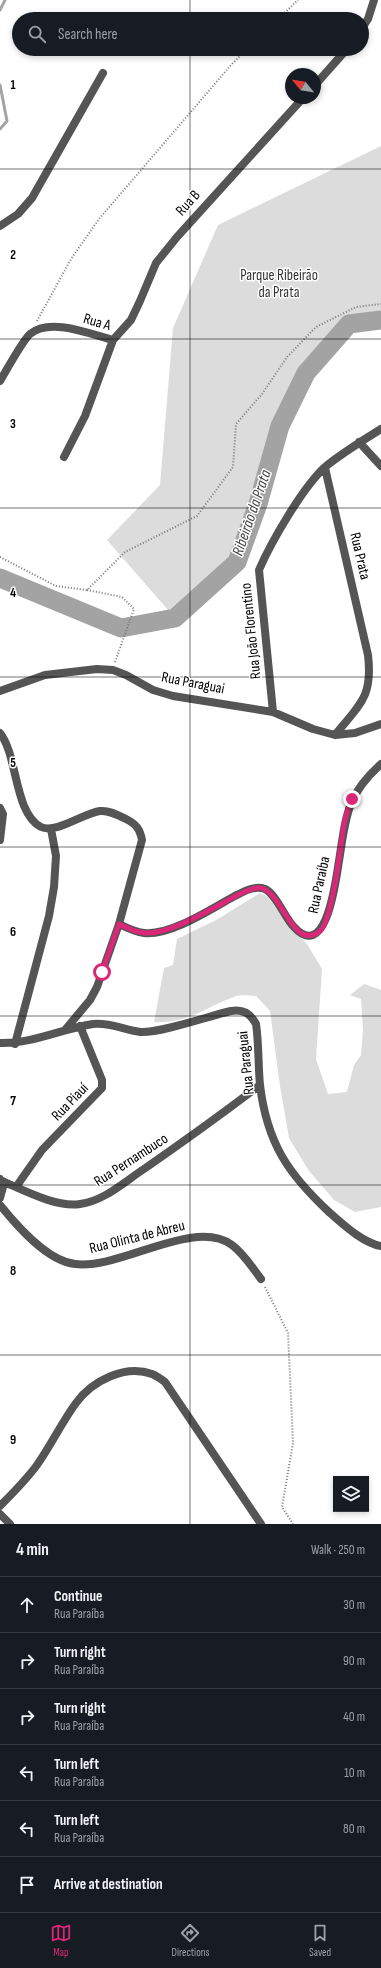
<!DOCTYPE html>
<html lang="en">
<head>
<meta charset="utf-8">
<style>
	body { margin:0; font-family:"Sofia Sans Condensed",sans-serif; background:#242831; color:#f1f3f6 }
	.controls { position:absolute; right:12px; bottom:12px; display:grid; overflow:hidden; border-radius:0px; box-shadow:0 2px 6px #0003 }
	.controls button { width:36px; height:36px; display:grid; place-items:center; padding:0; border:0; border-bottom:1px solid #363941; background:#171b24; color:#f1f3f6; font:20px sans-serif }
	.compass { position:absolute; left:285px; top:68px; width:36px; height:36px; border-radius:50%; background:#171b24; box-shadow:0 2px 6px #0003; rotate:300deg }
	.stop { position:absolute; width:12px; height:12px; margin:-9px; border:3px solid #db2777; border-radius:50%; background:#fff }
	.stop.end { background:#db2777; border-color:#fff; box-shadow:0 1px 4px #0008 }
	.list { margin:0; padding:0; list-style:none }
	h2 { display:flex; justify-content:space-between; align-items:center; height:52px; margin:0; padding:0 16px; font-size:17px }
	h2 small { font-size:13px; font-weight:400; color:#9ea1a6 }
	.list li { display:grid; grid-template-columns:26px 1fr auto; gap:12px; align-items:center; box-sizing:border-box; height:56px; padding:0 16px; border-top:1px solid #363941 }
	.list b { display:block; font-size:15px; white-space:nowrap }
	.list p { margin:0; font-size:13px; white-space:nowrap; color:#9ea1a6 }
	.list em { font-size:13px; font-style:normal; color:#9ea1a6 }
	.icon { flex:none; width:22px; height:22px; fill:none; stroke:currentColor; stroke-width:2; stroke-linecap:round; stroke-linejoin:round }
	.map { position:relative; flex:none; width:381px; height:1524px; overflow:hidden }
	.search { position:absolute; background:#171b24; box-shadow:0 2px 6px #0003; left:12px; right:12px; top:12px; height:44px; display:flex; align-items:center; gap:10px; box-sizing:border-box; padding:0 14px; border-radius:22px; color:#9ea1a6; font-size:15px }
	.sheet { height:388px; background:#171b24 }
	nav { display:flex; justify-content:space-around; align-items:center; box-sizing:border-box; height:56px; border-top:1px solid #363941; background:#171b24; font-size:11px; color:#9ea1a6 }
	nav a { display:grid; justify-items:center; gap:2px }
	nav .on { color:#db2777 }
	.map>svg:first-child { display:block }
</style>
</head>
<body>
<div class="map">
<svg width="381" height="1524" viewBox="0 0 381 1524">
	<rect width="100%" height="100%" fill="#fff"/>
	<!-- green -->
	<path fill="#dcdcdc" d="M381 146V320L349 324 306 373 280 426 258 504 237 562 175 618 107 540 160 485 173 328 218 225Z
		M260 893 268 897 290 927 307 944 322 969 316 1059 328 1094 347 1092 354 1065 361 1055 363 1030 361 999 350 995 364 984 381 990V1207L355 1212 334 1200 309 1171 289 1138 280 1086 270 1011 256 996C249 996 240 994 234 997 206 1007 187 1024 154 1022L164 968 173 965 177 939 216 920Z"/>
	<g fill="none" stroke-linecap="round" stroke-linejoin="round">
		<!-- stream -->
		<path stroke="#a3a3a3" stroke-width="3" d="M0 10 5 0
			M0 85 7 121 0 129"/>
		<!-- river -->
		<path stroke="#a3a3a3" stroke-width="19" d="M0 578 121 628 175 618 237 562 258 504 280 426 306 373 349 324 381 320"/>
		<!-- path -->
		<path stroke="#777" stroke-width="2" stroke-dasharray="1 2" stroke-linecap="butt" d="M278 19 298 0
			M37 321 71 259 99 219 231 65 247 49
			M0 557 56 586 87 590 125 552 197 516 233 467 236 424 262 394 287 357 316 327 356 307 381 304
			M87 590 122 597 134 609 115 662
			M265 1287 288 1333 293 1443 282 1507 293 1524"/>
		<!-- street -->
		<path stroke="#555" stroke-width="8" d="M362 28 368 19 374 0
			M315 85 347 49
			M0 226 18 214 32 198 103 73
			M113 340 131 320 140 301 156 263 177 237 303 98
			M0 381C6 371 23 340 30 334 50 317 90 334 113 340L85 416 64 457
			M359 442 381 466
			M325 468 368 655C373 697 360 704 335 735
			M0 691 45 675 97 669 113 670 126 675 153 690 173 696 273 712 313 729 335 735 355 733 381 724
			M273 712 259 570C271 542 303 487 325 467 342 453 362 441 381 429
			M0 733C18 756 14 813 41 827 56 834 84 813 100 811 109 810 118 815 126 819 136 824 140 829 142 840L119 924 97 987 90 1000 65 1030
			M0 808 3 814 0 840
			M119 924C127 928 135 932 144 933 170 936 211 909 233 897 243 892 254 885 265 889 276 894 285 918 294 927 327 963 336 878 339 861 346 817 346 795 381 764
			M0 1043C32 1044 61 1029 93 1024 109 1022 125 1030 141 1032 161 1033 209 1016 231 1011 243 1009 250 1013 256 1024 259 1044 258 1064 260 1085 267 1143 288 1174 330 1213 344 1225 363 1243 381 1246
			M15 1044 49 916 54 887 56 856 51 829
			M0 1179 3 1187 0 1198
			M2 1181C23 1190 57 1208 80 1204 104 1201 124 1182 144 1169 183 1142 222 1114 260 1085
			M16 1187 42 1150 102 1088V1080L80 1026
			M0 1205C17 1226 47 1261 75 1264 120 1270 194 1217 232 1245 244 1254 252 1267 261 1279
			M0 1506C13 1493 26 1480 37 1465 51 1445 62 1422 76 1403 92 1381 125 1364 152 1374 157 1376 161 1379 165 1382L261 1524
			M0 1514 10 1524"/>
	</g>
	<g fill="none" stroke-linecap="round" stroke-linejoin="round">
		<!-- route -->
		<path stroke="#db2777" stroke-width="5" d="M102 972 119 924C127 928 135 932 144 933 167 935 206 912 225 902 234 897 245 890 256 888 282 884 291 954 320 931 333 920 341 839 345 819 347 812 349 806 352 799"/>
	</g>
	<!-- grid -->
	<path fill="none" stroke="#000" stroke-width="1" stroke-opacity="0.55" d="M190 0V19M190 49V1524M0 169H381M0 339H381M0 508H381M0 677H381M0 847H381M0 1016H381M0 1185H381M0 1355H381"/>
	<g text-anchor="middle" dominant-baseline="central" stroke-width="3" stroke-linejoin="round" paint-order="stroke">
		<!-- street labels -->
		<g font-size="15" fill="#000" stroke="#fff">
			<text transform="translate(188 203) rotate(-48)">Rua B</text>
			<text transform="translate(97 322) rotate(16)">Rua A</text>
			<text transform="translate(360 556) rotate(77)">Rua Prata</text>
			<text transform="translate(251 631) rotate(-96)">Rua João Florentino</text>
			<text transform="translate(193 683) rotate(11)">Rua Paraguai</text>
			<text transform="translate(319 885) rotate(-78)">Rua Paraíba</text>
			<text transform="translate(246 1063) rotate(-96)">Rua Paraguai</text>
			<text transform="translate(70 1102) rotate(-46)">Rua Piauí</text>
			<text transform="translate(131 1160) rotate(-33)">Rua Pernambuco</text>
			<text transform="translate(137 1237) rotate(-14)">Rua Olinta de Abreu</text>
		</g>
		<!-- park labels -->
		<g font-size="15" fill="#333" stroke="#fff">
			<text x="279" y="275">Parque Ribeirão<tspan x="279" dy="17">da Prata</tspan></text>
		</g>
		<!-- water labels -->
		<g font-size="16" font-style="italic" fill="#444" stroke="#fff">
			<text transform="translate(252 513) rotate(-71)">Ribeirão da Prata</text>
		</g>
	</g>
	<g font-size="13" text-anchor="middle" font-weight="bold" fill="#000" stroke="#fff" stroke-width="3" stroke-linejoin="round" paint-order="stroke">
		<text x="13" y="89">1</text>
		<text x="13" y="259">2</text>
		<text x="13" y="428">3</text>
		<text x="13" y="597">4</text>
		<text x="13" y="767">5</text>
		<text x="13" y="936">6</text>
		<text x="13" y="1105">7</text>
		<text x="13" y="1275">8</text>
		<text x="13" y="1444">9</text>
	</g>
</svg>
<div class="controls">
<button><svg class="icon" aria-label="layers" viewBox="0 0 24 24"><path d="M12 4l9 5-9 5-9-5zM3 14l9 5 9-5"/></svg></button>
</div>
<svg class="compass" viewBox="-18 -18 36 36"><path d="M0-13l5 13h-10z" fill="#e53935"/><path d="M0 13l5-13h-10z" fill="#9ea1a6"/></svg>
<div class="stop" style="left:102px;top:972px"></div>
<div class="stop end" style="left:352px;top:799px"></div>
<div class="search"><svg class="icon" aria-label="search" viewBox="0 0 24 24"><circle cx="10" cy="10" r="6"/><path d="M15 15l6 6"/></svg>Search here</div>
</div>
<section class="sheet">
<h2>4 min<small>Walk · 250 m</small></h2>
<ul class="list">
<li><svg class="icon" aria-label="ahead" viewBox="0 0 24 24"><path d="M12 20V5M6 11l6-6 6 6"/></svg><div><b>Continue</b><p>Rua Paraíba</p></div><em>30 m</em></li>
<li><svg class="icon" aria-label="right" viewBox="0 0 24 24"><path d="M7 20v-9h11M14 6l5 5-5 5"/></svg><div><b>Turn right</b><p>Rua Paraíba</p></div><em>90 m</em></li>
<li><svg class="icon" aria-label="right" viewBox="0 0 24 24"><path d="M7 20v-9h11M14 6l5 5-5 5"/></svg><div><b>Turn right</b><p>Rua Paraíba</p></div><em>40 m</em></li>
<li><svg class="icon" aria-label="left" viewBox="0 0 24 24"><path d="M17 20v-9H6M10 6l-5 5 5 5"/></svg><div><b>Turn left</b><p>Rua Paraíba</p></div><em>10 m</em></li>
<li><svg class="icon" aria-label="left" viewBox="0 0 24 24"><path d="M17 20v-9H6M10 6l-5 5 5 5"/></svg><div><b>Turn left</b><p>Rua Paraíba</p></div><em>80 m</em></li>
<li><svg class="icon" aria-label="arrive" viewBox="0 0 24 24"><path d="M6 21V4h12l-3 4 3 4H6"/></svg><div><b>Arrive at destination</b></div></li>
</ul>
</section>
<nav>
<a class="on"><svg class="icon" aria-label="map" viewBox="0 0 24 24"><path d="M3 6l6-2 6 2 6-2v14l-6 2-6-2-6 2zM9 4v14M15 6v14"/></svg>Map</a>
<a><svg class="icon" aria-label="directions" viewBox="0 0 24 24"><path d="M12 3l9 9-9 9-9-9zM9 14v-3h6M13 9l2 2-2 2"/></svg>Directions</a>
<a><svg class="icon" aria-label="saved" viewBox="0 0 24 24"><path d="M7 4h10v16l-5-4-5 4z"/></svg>Saved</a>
</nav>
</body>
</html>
